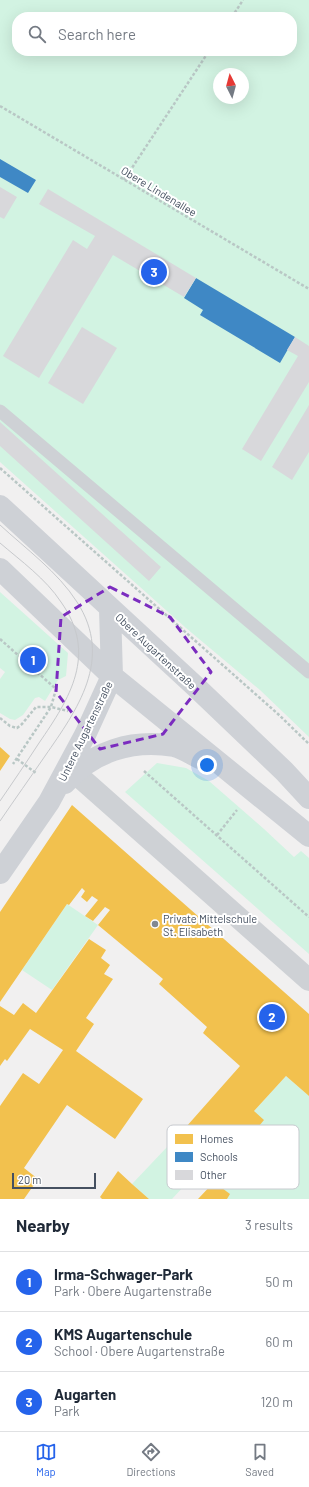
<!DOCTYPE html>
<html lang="en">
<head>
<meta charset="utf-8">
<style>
	body { margin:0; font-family:Barlow,sans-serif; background:#f6f6f7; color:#1f2937 }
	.compass { position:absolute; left:213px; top:68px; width:36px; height:36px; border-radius:50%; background:#fff; box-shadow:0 4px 16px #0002; rotate:354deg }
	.scale { position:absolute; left:12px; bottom:10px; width:84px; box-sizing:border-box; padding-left:4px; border:2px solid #455060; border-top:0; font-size:11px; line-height:14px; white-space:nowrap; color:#455060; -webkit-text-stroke:3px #fff; paint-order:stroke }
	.you { position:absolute; left:207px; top:765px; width:14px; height:14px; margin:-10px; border:3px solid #fff; border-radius:50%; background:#1a73e8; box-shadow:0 0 0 6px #1a73e833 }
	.badge { display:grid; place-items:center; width:26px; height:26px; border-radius:50%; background:#2563eb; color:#fff; font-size:13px; font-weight:700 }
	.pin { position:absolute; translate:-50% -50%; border:2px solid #fff; box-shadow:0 1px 4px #0006 }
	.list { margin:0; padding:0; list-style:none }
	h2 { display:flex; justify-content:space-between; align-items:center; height:52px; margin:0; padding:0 16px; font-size:17px }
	h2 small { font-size:13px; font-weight:400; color:#747a83 }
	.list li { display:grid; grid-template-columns:26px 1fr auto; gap:12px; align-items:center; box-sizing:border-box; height:60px; padding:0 16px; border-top:1px solid #e0e1e3 }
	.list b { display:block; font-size:15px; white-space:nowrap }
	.list p { margin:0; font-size:13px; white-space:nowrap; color:#747a83 }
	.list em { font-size:13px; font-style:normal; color:#747a83 }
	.icon { flex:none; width:22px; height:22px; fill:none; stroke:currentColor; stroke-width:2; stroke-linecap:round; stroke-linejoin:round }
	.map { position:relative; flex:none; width:309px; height:1199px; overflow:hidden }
	.search { position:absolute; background:#fff; box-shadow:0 4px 16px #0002; left:12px; right:12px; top:12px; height:44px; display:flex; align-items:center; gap:10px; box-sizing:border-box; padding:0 14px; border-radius:16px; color:#747a83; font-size:15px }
	.sheet { height:232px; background:#fff }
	nav { display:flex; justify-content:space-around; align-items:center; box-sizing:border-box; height:56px; border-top:1px solid #e0e1e3; background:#fff; font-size:11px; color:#747a83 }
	nav a { display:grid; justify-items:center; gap:2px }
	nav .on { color:#2563eb }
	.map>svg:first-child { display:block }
</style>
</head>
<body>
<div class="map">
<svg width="309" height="1199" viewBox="0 0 309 1199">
	<rect width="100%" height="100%" fill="#f1f0f0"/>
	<!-- green -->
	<path fill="#d2f3e2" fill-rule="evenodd" d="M0 0H309V737L260 690 186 628 0 462ZM17 17H292V51H17ZM219 74H243V98H219Z
		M0 592 68 653 66 676 58 680 45 701 39 697 35 698 23 715 15 720 10 719 0 713V679L5 672 0 668Z
		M157 763 186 768 209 781 264 829 294 857 301 851 309 858V954L125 792Z
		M67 904 98 925 52 990 22 970Z
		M286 1076 309 1096V1199H227L229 1194 199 1170 172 1199H149L132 1184 186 1127 215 1152 227 1139 240 1151 257 1134 256 1132 260 1127 254 1111Z"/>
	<!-- homes -->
	<path fill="#f2c14e" d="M0 747 10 756 0 771Z
		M72 805 309 1014V1096L286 1076 254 1111 264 1120 259 1126 260 1127 256 1132 257 1134 240 1152 227 1139 215 1152 186 1127 240 1066 203 1033 207 1027 159 984 163 979 98 925 110 910 105 907 93 921 85 916 98 900 92 896 87 902 81 897 85 891 82 888 69 905 67 904 0 1002V912Z
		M89 939 106 950 101 958 110 965 104 974 113 979 86 1018 94 1024 76 1051 143 1099 115 1139 67 1105 24 1168 38 1179 24 1199H0V1106L23 1073 39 1084 63 1050 30 1029 7 1061 5 1059 0 1066V1006L14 1015 23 1003 36 1013Z
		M118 1171 132 1184 149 1199H102L100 1197Z
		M214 1182 230 1194 227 1199H198Z"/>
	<!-- schools -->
	<path fill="#3f88c5" d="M0 159 36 180 28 193 0 177Z
		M196 278 295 337 280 363 200 315 203 310 184 298Z"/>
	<!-- building -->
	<path fill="#d8d8db" d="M0 187 17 197 4 219 0 217Z
		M48 189 196 278 184 297 113 255 39 378 3 356 73 240 87 249 95 236 39 204Z
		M82 327 117 348 83 404 48 383Z
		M295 337 309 346V382L261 461 242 449 298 356 287 350Z
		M309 405V452L292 480 272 467Z
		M0 422 161 567 149 581 0 446Z"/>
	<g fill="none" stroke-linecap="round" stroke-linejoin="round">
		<!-- path -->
		<path stroke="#b9c7c5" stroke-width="2.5" stroke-dasharray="3 2" stroke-linecap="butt" d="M232 17 243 0
			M0 106 309 289
			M124 180 209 51
			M0 468 278 714 309 744
			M0 639 56 689 51 707 13 764
			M0 718 10 726 17 728 22 724 36 707H51L68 711
			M17 759 36 773
			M144 771 309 917
			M217 835 237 810"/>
		<!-- lane -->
		<path stroke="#ced1d5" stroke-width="13" d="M0 411 309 672"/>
		<!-- street -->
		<path stroke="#ced1d5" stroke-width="22" d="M74 772 309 980"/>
		<!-- secondary -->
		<path stroke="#ced1d6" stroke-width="22" d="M0 506 196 687 284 771 309 798
			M0 569 112 676 309 836
			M65 783C92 751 133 739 174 746 183 748 193 755 202 759
			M0 873 49 802 85 735 112 676 110 609"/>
		<!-- tram -->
		<path stroke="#c7c9cc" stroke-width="1" d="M0 525C26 549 58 572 77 602 114 659 77 710 45 756 30 778 15 799 0 821
			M0 543C21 561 46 579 61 602 98 654 70 698 39 743 26 763 13 782 0 801"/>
	</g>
	<!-- marked area -->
	<path fill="none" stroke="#7b2cbf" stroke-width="3" stroke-dasharray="8 5" stroke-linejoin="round" d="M110 587 170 617 211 672 163 734 100 749 56 692 61 617Z"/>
	<!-- markers -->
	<circle fill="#818892" stroke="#fff" stroke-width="1.5" cx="155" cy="924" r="4"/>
	<g text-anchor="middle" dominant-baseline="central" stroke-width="4" stroke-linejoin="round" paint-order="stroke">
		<!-- street labels -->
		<g font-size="11" fill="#455060" stroke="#fff">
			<text transform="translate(159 191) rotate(31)">Obere Lindenallee</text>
			<text transform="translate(156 651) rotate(43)">Obere Augartenstraße</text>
			<text transform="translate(85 731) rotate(-64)">Untere Augartenstraße</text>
		</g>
		<!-- poi labels -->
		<g font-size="11" fill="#455060" stroke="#fff" text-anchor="start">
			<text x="163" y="918">Private Mittelschule<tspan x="163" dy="13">St. Elisabeth</tspan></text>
		</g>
	</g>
	<!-- legend -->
	<rect x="167" y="1125" width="132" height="64" rx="6" fill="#fff" stroke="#c7cacf" stroke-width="1"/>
	<rect x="175" y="1134" width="18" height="10" fill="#f2c14e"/>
	<rect x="175" y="1152" width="18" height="10" fill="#3f88c5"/>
	<rect x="175" y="1170" width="18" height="10" fill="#d8d8db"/>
	<g font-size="11" fill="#455060">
		<text x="200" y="1143">Homes</text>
		<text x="200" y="1161">Schools</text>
		<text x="200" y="1179">Other</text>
	</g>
</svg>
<svg class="compass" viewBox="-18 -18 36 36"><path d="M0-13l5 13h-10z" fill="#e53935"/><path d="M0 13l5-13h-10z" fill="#747a83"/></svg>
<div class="scale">20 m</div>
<div class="you"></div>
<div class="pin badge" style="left:33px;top:660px">1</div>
<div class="pin badge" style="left:272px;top:1017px">2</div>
<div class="pin badge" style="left:154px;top:272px">3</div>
<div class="search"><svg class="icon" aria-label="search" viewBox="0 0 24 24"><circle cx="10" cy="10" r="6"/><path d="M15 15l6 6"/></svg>Search here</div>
</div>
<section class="sheet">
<h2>Nearby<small>3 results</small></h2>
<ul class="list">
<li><span class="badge">1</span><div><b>Irma-Schwager-Park</b><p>Park · Obere Augartenstraße</p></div><em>50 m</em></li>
<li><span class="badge">2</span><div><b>KMS Augartenschule</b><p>School · Obere Augartenstraße</p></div><em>60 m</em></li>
<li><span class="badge">3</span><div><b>Augarten</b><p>Park</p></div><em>120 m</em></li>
</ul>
</section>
<nav>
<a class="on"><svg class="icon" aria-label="map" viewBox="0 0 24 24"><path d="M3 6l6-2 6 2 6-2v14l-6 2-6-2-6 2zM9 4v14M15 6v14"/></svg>Map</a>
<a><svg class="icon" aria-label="directions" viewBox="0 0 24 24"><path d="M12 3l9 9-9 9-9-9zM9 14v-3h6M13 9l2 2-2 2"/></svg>Directions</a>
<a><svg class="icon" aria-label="saved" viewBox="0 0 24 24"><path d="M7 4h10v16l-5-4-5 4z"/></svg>Saved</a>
</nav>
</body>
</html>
